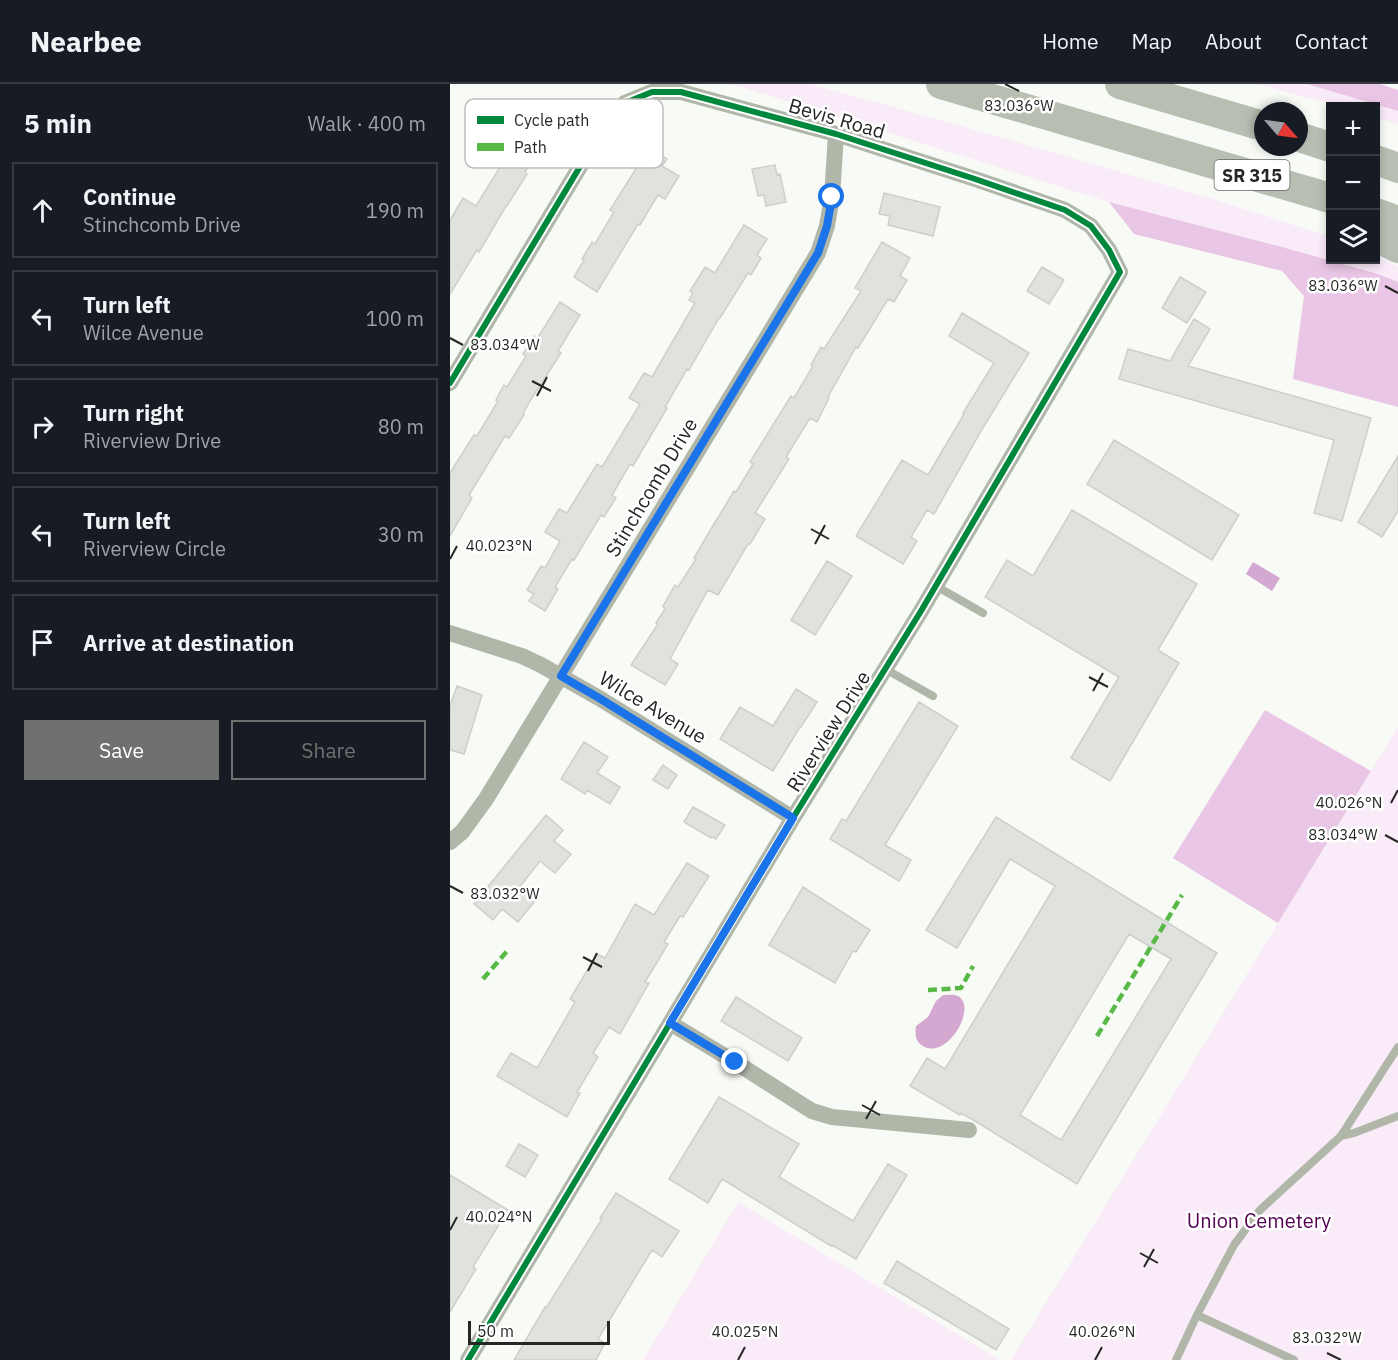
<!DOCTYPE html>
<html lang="en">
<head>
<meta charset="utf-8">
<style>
	body { margin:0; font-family:"IBM Plex Sans",sans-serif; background:#242831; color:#f1f3f6 }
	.controls { position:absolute; right:18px; top:18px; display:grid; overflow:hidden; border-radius:0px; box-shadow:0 3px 9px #0003 }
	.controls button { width:54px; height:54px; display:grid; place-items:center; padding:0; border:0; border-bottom:2px solid #363941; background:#171b24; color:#f1f3f6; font:30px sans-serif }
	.compass { position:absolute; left:804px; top:18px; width:54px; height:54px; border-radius:50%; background:#171b24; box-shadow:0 3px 9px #0003; rotate:118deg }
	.scale { position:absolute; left:18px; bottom:15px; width:142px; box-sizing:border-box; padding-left:6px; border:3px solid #252724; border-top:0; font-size:16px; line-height:21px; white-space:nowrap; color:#252724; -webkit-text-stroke:4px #fff; paint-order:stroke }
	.stop { position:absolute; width:18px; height:18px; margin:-14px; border:4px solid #1a73e8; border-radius:50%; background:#fff }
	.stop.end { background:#1a73e8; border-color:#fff; box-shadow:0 2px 6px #0008 }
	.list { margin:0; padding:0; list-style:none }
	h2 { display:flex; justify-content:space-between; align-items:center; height:78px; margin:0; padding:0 24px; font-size:26px }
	h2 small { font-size:20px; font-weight:400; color:#9ea1a6 }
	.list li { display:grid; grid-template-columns:39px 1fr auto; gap:18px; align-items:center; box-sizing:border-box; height:96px; margin:0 12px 12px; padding:0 12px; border:2px solid #363941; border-radius:0px }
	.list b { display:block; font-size:22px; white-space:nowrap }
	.list p { margin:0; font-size:20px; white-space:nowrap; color:#9ea1a6 }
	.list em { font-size:20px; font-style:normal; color:#9ea1a6 }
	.actions { display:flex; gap:12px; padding:18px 24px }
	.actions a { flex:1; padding:14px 0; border:2px solid #6e716d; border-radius:0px; text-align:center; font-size:21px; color:#6e716d }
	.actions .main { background:#6e716d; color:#fff }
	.icon { flex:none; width:33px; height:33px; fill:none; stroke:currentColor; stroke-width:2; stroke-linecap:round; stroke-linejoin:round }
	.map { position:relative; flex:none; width:948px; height:1276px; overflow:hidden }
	header { display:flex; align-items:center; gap:36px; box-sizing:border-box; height:84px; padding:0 30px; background:#171b24; border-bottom:2px solid #363941 }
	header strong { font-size:28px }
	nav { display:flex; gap:33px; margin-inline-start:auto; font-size:21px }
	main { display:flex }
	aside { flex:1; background:#171b24 }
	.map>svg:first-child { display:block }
</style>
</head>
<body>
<header>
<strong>Nearbee</strong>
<nav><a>Home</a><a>Map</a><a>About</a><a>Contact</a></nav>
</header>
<main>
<aside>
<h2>5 min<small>Walk · 400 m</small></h2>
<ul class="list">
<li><svg class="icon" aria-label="ahead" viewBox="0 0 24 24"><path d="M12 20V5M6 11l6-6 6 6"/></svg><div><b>Continue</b><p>Stinchcomb Drive</p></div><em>190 m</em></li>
<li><svg class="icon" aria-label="left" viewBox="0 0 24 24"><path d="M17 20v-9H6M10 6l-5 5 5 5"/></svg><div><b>Turn left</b><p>Wilce Avenue</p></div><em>100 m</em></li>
<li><svg class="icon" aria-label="right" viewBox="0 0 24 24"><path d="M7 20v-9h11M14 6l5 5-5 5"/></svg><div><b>Turn right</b><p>Riverview Drive</p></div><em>80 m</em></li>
<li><svg class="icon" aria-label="left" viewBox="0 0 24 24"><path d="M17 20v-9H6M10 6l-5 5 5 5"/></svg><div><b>Turn left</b><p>Riverview Circle</p></div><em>30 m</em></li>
<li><svg class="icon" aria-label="arrive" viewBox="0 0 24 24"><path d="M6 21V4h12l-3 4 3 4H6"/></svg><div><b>Arrive at destination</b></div></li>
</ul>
<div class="actions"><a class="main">Save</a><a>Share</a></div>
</aside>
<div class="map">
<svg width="948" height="1276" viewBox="0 0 948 1276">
	<rect width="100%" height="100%" fill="#f7faf5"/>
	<!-- green -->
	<path fill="#faebf8" d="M277 0H360L501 39 770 117 880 153V176H926V171L948 182V198L928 190 832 163 659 118 291 3Z
		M806 0H857L948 27V40L926 33V22H888Z
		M948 643V1276H561Z
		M288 1118 550 1276H193Z"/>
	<!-- forest -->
	<path fill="#e9c6e5" d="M857 0H930L948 6V27Z
		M659 118 832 163 928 190 948 198V323L843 295 854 212 832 187 684 150Z
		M815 626 921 687 828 839 723 774Z"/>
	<!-- water -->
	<path fill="#d5a8d1" d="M803 478 830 494 822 507 796 490Z
		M493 911C498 911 504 910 508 912 529 924 494 981 470 960 465 955 465 948 466 942L478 933 486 917Z"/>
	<!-- building -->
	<path fill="#e0e2de" stroke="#cdcfcb" stroke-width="1.5" fill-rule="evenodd" d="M81 24 105 38 75 88 77 90 57 122H56L29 168 27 166 0 210V136L13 114 26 122 63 62 59 59Z
		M199 64 217 75 212 82 229 92 215 115 208 111 190 141 188 140 147 208 124 193 134 176 132 175 142 158 145 160 164 128 160 126Z
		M325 81 327 91 330 90 336 118 316 122 314 111 308 112 302 85Z
		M434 109 490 123 483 152 438 141 440 132 429 130Z
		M294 141 317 155 307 171 311 174 301 191 298 189 270 234H269L239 286 237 285 215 323 217 324 183 382 180 380 162 411 166 414 154 433 151 431 124 476 122 475 105 503 108 505 95 527 79 517 84 510 77 506 91 482 95 484 110 457 95 448 109 425 117 429 147 380 152 383 190 320 179 314 194 289 202 293 245 219 239 216 243 209 240 207 255 183 265 189Z
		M432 158 460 174 450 192 457 196 444 218 438 215 408 264 406 263 378 313 379 314 367 338 360 334 336 373 339 375 305 429 315 435 300 460H298L268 511 258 506 220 575 228 580 215 601 181 581 208 540 206 539 215 525 213 522 225 501 228 503 246 475 244 474 264 440 284 407 286 408 303 380 300 378 341 312 344 314 363 282 361 281 371 263 374 265 411 207 405 204Z
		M592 183 614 196 599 220 577 207Z
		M730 193 756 208 737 239 712 224Z
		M110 218 130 231 108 267 111 269 80 317 73 330 74 331 59 354 55 352 19 411 22 414 0 452V389L24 351 27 352 48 317 46 316 54 301 57 303 76 272 73 270 84 252 87 255Z
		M512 229 579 269 534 342 484 430 477 426 461 453 467 457 453 480 406 452 452 376 478 391 514 330 513 329 544 279 499 252Z
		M744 235 760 245 738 282 921 334 892 437 864 429 884 356 669 295 678 265 720 277Z
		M664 356 789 431 762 476 637 400Z
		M948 372V427L932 453 908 438Z
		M622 426 747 500 708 566 729 579 660 697 621 674 669 593 535 513 557 476 583 492Z
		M377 477 402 492 365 551 341 536Z
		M7 602 32 611 14 670 0 666V622Z
		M346 605 367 618 351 643H350L323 687 270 655 290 623 323 642Z
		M469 618 508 642 435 761 461 776 449 797 380 755 392 735 396 737Z
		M134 658 158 673 147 689 170 703 160 720 137 706 135 710 111 695Z
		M213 681 227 691 218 705 203 696Z
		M243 723 275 741 266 755 262 753 261 754 234 738Z
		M96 731 113 746 104 757 121 770 105 789 90 777 68 805 84 818 68 838 52 825 43 836 24 820Z
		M546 733 767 869 627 1100 525 1037 511 1029 510 1031 460 1002 477 974 495 985 605 802 560 775 507 864 476 846ZM679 850 721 875 611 1056 570 1031Z
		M237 779 259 792 233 833 230 832 214 858 218 860 195 898 199 899 170 950 159 943 143 969 148 973 127 1008 130 1009 117 1033 47 992 61 969 87 984 125 918 120 915 147 870 155 874 185 820 204 831Z
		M353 803 420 846 406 868 403 867 385 899 319 861Z
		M286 913 352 954 338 977 271 937Z
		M269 1013 349 1060 329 1093 403 1137 438 1080 457 1091 406 1175 382 1161 381 1162 272 1095 258 1119 219 1095Z
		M69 1060 88 1071 75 1093 56 1082Z
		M0 1091 58 1126 23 1183 26 1185 0 1228Z
		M166 1109 229 1147 212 1173 202 1166 148 1255 155 1259 146 1276H64L95 1223 96 1224 152 1135 150 1134Z
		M447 1177 559 1245 546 1266 434 1199Z"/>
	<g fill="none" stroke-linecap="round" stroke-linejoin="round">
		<!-- service -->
		<path stroke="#b0b6a8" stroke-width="8" d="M486 502 533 529
			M435 585 483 612
			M891 1052 904 1049 948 1032
			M747 1231 844 1276
			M726 1276 747 1231 784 1161 810 1126 891 1052 948 963"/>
		<!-- minor -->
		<path stroke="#b0b6a8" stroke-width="16" d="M0 299 155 41 175 19 202 8H231L386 50 525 95 615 126 641 142 659 166 670 188 471 527 343 734 18 1276
			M0 549 72 572 91 581 149 614 343 734
			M0 758 12 748 36 715 368 169 377 142 382 113 386 50
			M220 939 285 978 362 1027 382 1033 519 1046"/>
		<!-- motorway -->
		<path stroke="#b8beb2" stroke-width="30" d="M491 0 880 114
			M670 0 813 42
			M849 53 880 63
			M926 76 948 84
			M926 129 948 137
			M926 153 948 164"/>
		<!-- quiet -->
		<path stroke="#58b947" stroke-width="4.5" stroke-dasharray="9 4.5" stroke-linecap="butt" d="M33 895 58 866
			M478 906 511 904 523 882
			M647 952 732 811"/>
		<!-- cycleway casing -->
		<g stroke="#fff" stroke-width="10">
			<path id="cycleway" d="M0 299 155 41 175 19 202 8H231L386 50 525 95 615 126 641 142 659 166 670 188 471 527 343 734 18 1276"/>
		</g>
		<!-- cycleway -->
		<use href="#cycleway" stroke="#00873e" stroke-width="6"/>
	</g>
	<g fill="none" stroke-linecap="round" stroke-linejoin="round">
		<!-- route -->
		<path stroke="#1a73e8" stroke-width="8" d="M285 978 220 939 343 734 149 614 111 592 368 169 377 142 382 113"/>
	</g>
	<!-- ticks -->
	<path fill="none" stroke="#252724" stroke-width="2" d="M555 0 569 7M935 202 948 209M0 254 13 261M82 297 101 307M87 312 97 293M361 445 379 455M365 460 375 441M0 475 7 462M639 593 658 603M643 607 653 589M941 719 948 706M935 751 948 758M0 802 13 809M133 873 152 883M138 887 147 869M412 1021 430 1031M416 1035 426 1017M0 1146 7 1133M690 1169 708 1179M694 1183 704 1165M877 1269 891 1276M288 1276 295 1263M645 1276 652 1263"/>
	<g text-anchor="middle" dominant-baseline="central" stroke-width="5" stroke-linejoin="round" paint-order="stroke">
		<!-- shield labels -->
		<rect fill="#fff" stroke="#666866" stroke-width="1.5" x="764.5" y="76" width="75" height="30" rx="4.5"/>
		<g font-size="18" font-weight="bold" fill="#252724">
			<text x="802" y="91">SR 315</text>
		</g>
		<!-- street labels -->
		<g font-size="20" fill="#252724" stroke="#fff">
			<text transform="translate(387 34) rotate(16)">Bevis Road</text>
			<text transform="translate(201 403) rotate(-59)">Stinchcomb Drive</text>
			<text transform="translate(203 623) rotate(31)">Wilce Avenue</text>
			<text transform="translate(378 647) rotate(-58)">Riverview Drive</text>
		</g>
		<!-- park labels -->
		<g font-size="20" fill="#550253" stroke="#fff">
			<text x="809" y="1136">Union Cemetery</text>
		</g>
	</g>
	<!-- legend -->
	<rect x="15" y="15" width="198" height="69" rx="9" fill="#fff" stroke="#bebebd" stroke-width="1.5"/>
	<rect x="27" y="32" width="27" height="8" fill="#00873e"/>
	<rect x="27" y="59" width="27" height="8" fill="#58b947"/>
	<g font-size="16" fill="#252724">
		<text x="64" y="42">Cycle path</text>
		<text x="64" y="69">Path</text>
	</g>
	<g font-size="15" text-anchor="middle" fill="#252724" stroke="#fff" stroke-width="5" stroke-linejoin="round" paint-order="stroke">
		<text x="569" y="27">83.036°W</text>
		<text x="893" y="207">83.036°W</text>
		<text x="55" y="266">83.034°W</text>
		<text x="49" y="467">40.023°N</text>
		<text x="899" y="724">40.026°N</text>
		<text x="893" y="756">83.034°W</text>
		<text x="55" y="815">83.032°W</text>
		<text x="49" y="1138">40.024°N</text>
		<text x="295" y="1253">40.025°N</text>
		<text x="652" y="1253">40.026°N</text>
		<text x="877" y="1259">83.032°W</text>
	</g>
</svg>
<div class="controls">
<button>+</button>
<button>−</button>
<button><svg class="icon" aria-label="layers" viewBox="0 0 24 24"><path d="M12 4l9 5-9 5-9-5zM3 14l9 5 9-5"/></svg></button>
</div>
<svg class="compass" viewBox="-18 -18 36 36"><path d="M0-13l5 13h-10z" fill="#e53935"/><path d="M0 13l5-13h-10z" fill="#9ea1a6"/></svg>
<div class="scale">50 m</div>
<div class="stop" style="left:382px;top:113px"></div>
<div class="stop end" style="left:285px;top:978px"></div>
</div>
</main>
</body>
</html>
